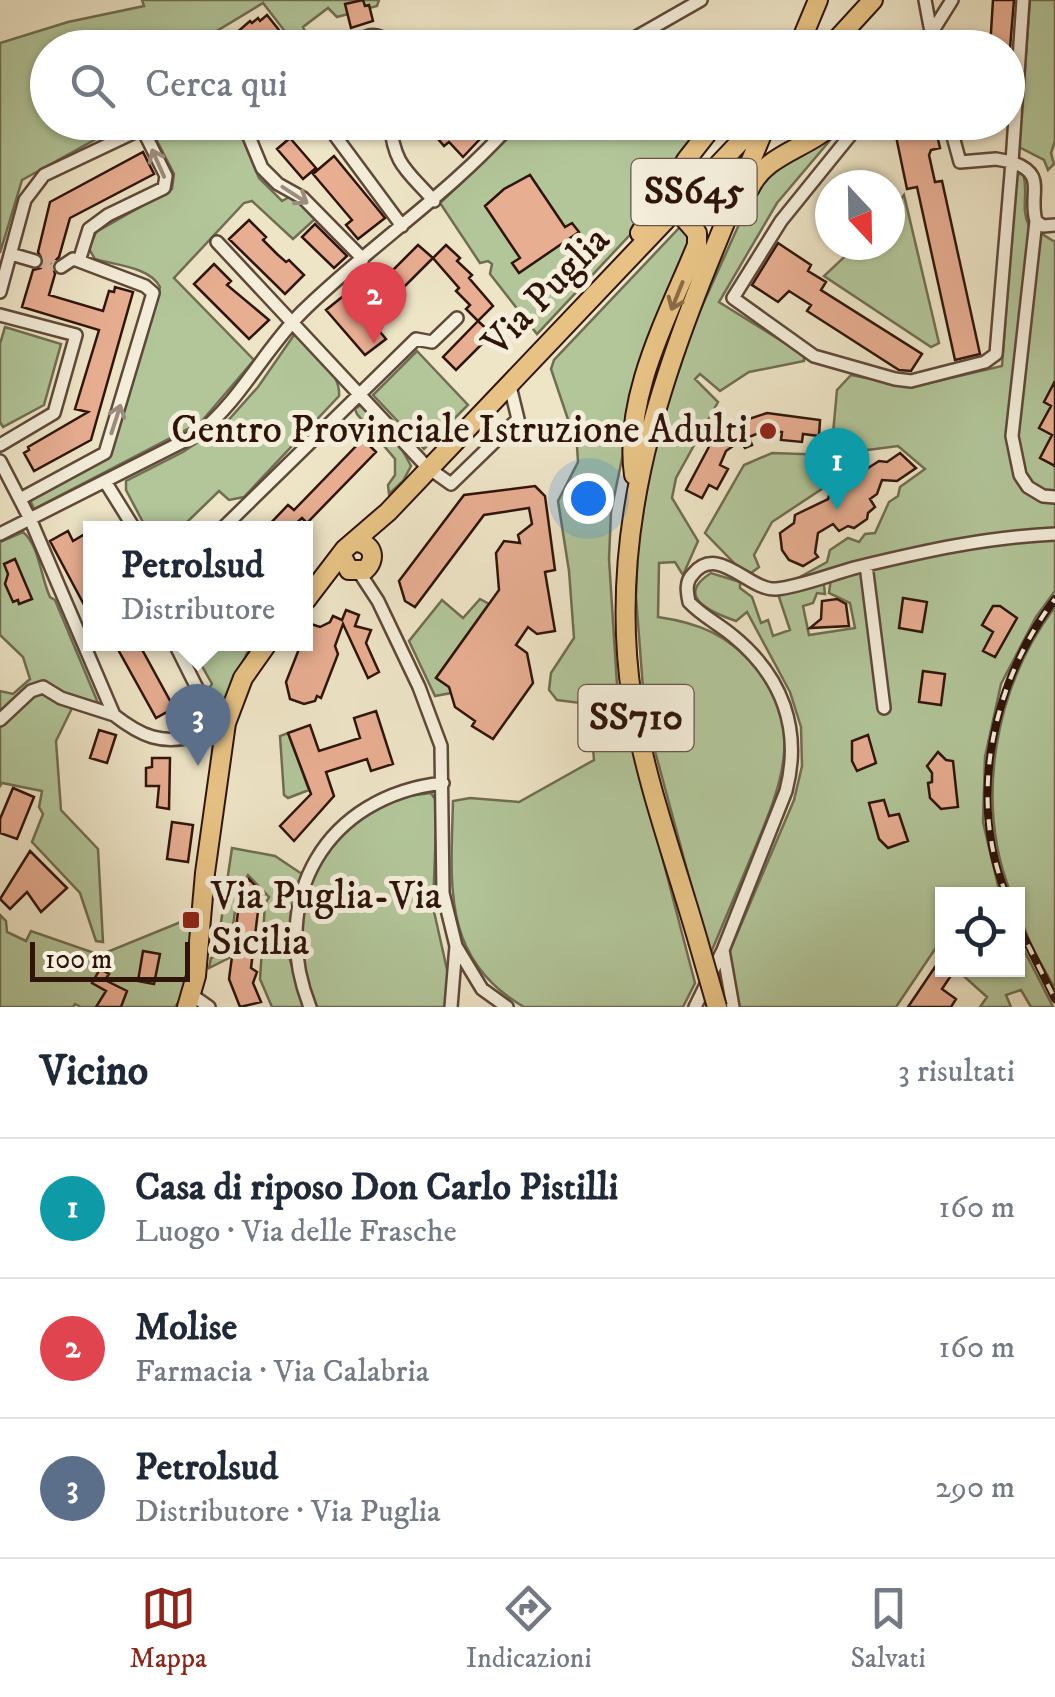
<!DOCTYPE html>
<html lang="it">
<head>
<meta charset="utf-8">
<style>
	body { margin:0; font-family:"IM FELL DW Pica",serif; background:#f2f2f3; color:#1f2937 }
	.controls { position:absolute; right:30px; bottom:30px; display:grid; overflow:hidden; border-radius:0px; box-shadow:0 2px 8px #0004 }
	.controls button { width:90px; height:90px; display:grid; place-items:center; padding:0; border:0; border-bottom:2px solid #e0e1e3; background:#fff; color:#1f2937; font:50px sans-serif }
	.compass { position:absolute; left:815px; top:170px; width:90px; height:90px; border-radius:50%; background:#fff; box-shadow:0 2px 8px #0004; rotate:158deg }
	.scale { position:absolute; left:30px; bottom:25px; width:160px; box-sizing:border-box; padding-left:10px; border:5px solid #2f140a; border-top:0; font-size:28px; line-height:35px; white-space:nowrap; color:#2f140a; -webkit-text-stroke:8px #f4eedb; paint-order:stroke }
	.you { position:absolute; left:588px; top:498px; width:35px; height:35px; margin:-25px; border:8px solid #fff; border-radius:50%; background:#1a73e8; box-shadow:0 0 0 15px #1a73e833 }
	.badge { display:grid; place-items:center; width:65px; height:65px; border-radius:50%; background:#8f2418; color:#fff; font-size:32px; font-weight:700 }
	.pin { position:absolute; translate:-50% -82px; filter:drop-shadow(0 2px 5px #0008) }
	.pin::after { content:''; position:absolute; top:52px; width:35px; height:30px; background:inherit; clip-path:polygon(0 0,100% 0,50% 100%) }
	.popup { position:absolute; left:83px; top:521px; width:230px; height:130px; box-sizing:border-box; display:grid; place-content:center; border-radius:0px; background:#fff; filter:drop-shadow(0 2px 8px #0005); font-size:32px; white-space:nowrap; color:#747a83 }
	.popup b { font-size:38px; color:#1f2937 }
	.popup::after { content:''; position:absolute; left:50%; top:100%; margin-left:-20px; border:20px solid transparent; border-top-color:#fff }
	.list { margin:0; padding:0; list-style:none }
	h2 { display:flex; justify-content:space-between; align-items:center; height:130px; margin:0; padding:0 40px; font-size:42px }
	h2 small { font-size:32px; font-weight:400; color:#747a83 }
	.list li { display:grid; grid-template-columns:65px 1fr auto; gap:30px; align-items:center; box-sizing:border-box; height:140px; padding:0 40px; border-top:2px solid #e0e1e3 }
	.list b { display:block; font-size:38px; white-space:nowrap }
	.list p { margin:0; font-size:32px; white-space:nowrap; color:#747a83 }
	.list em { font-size:32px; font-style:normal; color:#747a83 }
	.icon { flex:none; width:55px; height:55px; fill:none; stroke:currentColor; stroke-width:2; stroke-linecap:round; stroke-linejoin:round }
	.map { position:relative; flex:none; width:1055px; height:1007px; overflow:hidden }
	.search { position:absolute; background:#fff; box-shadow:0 2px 8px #0004; left:30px; right:30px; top:30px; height:110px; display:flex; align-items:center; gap:25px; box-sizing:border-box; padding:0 35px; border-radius:55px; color:#747a83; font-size:38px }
	.sheet { height:550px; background:#fff }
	nav { display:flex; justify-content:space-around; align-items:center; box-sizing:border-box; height:140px; border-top:2px solid #e0e1e3; background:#fff; font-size:28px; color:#747a83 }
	nav a { display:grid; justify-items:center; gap:5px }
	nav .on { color:#8f2418 }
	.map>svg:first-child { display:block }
</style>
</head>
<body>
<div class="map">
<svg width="1055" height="1007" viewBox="0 0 1055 1007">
	<rect width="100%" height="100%" fill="#eee5c7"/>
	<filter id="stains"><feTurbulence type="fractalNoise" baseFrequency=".002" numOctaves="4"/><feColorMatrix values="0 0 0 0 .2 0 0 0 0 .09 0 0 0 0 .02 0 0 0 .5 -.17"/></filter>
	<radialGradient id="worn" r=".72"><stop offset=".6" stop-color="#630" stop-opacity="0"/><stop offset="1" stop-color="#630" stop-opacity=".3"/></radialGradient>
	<!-- green -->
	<path fill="#b2c69a" stroke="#706d52" stroke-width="2.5" d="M142 0H379L377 6 337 17 328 8 303 27 312 47H292L287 34 263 3 207 37 213 47 48 48V122L125 123 22 180 0 253V43L68 22 144 6Z
		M1030 0H1055V141L1051 153 1054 164 1048 170 1044 160 1019 147Z
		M176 123H236L259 178 282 201 289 197 296 199 315 219 293 239 252 201 244 203 174 278 254 360 201 422 34 509 30 500 109 456 160 287C150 267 115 265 95 259L89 249 96 232 172 189 174 174 153 133 155 129Z
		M524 123H570L575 135 586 137 605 129 603 123H707L643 221 537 334 490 274 492 264 488 261 480 263 440 203Z
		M832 138 777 203 719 302 804 355V361L749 372 720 391 700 374 695 379 718 402 676 478 672 498 698 541 683 575 675 562 659 563 658 617C699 623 729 635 756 668 807 731 779 790 752 855 738 888 724 921 710 955L645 714 636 597 638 542 651 464 675 366 755 189 771 167Z
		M1016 174H1023C1029 192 1020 208 1029 226L1055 242V528C967 533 884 556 798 578L827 562 830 550 848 538 859 542 865 534 875 533 889 502 898 496 900 487 925 469 898 446 860 451 855 467 772 522 754 555 759 567 751 573 737 566 705 533 744 465 772 453 831 455 837 390 851 375 912 387 1002 366Z
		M904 195 939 343 931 347 824 276 857 245H890V214Z
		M680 227 690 236 689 249 631 415 611 512 609 559 617 684 695 983 683 1007H524C441 959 451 885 453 801L470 798 519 802 594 760 589 704 557 700 549 690 551 673 574 638 569 571 558 501 578 462 577 446 551 369 554 360Z
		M5 327 61 344 44 405 3 427 0 422V344Z
		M294 335C313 340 341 377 339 396L244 497 229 500 219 491 181 528H146L126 490V481L183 452 224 425 258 387Z
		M417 351 468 405 424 449 373 395Z
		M362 404 397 440 411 466 403 481 389 494 388 485 395 475V459L357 414 355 409Z
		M23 532C39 545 41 578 50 597L55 600 98 703 94 705 77 698 56 741 61 810 98 849 103 942 96 941 80 893 32 842 43 814 39 807 42 791 2 783 0 786V691L13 694 30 679 23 657 0 635V542Z
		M1055 538V591L1036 617 1001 684 985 757 983 822 1000 894H942V955L935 949 896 1007H726L718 979 794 800 802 766 801 727 790 692 747 612 736 621C713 613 673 597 711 573L740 582V588L752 597 761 623 768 620 773 636 790 630 778 594 819 581 824 585 825 594 817 593 813 603 803 606 809 635 855 628 850 603 829 593 831 578 969 547Z
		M480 599 489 604 436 678 454 690 451 693 435 696 409 641 442 600 463 618Z
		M1055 607V989C1039 959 1018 929 1018 894H1011C974 801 995 686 1055 607Z
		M182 644H254L247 653 224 707 214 706 206 692 212 684 194 652Z
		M288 733 309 790 288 798 284 795 280 736Z
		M431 793 437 802 433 907 448 974 446 1007H317C279 938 309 833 386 801 400 796 417 795 431 793Z
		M232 848 275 856 302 874 289 957 304 1007H272L260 979 265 904 269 897 248 875 237 895 229 958 209 968 211 958 216 956Z
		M0 915 6 921 7 932 26 941 31 931 100 955 193 917 185 993 175 1007H81L75 1004 73 1007H0Z
		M1018 938 1053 1007H1031L1021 990 1006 995 1011 1007H980L987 997 957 970 1018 969Z"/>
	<!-- building -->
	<path fill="#e8ae92" stroke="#2f140a" stroke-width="2.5" d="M363 0 365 6 369 5 373 21 351 28 345 4Z
		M993 0H1014L1010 48H990Z
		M267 15 279 30 259 48H219L250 21 252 23 258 18 260 21Z
		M472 122H496L463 157 449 142 444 146 439 140 449 131 451 135 456 131 459 134Z
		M893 122H934L940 148 931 150 929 155 935 182 942 181 980 354 955 360 917 187 907 189Z
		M290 138 316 168 303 179 277 149Z
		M143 152 154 174 70 218 59 257 52 264 55 274 49 295 103 311 109 291 114 292 115 287 133 292 91 440 34 471 24 453 29 450 28 447 88 412 75 409 99 330 22 307 33 270 41 268 44 263 38 252 50 202Z
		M334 156 385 218 358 239 346 225 352 220 313 174Z
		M530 175 565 227 572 223 579 232 519 273 512 263 520 258 485 206 504 189Z
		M249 220 266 237 263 240 277 254 286 262 289 260 304 275 285 294 229 239Z
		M315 224 347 256 334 268 302 237Z
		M778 243 811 265 808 271 826 282 821 290 922 354 911 371 899 370 807 311 811 305 789 291 778 302 752 285Z
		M418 245 433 258 390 301 376 287Z
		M446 245 460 258 457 261 472 275 469 278 493 306 478 321 466 309 470 305 456 291 459 288 433 258Z
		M214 264 231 281 227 285 269 320 249 339 194 284Z
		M347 293 386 339 365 355 326 310Z
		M478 321 492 334 456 370 443 357Z
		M1055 381V466L1040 458 1052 435 1039 428 1051 406 1044 402Z
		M767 413 820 420 819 436 803 434 802 442 781 440 782 432 766 430 749 437 752 445 745 448 740 441 726 451 720 465 728 469 717 489 709 485 702 498 686 490 712 441 737 423Z
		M363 439 376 452 307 523 302 518 291 528H266L288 505 294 510Z
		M900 453 916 468 897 481 882 480 877 494 870 499 875 507 868 513 867 519 854 528 848 526 839 531 833 524 818 533 815 553 818 557 803 566 789 560 782 550 780 533 794 523 795 515 828 499 830 492 844 484 851 485 863 477 865 470 879 461 887 462Z
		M535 486 545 496 555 570 545 572 555 631 537 634 528 627 516 645 527 653 533 683 493 739 472 726 475 721 455 707 449 687 436 678 499 590 496 553 504 541 520 543 518 535 532 524 529 508 484 515 415 607 405 601 399 581 464 495Z
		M68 531 73 541 90 531V616L50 541Z
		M15 559 32 599 19 604 18 600 13 602 5 584 8 574 4 564Z
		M903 598 927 602 922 632 899 628Z
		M837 599 846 604 849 626 810 628 821 619 822 601Z
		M993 606H1000L1017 618 995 657 983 651 993 632 982 625Z
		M346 610 359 615 355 626 371 630 366 643 379 672 368 678 343 624 335 646 338 654 321 698 317 696 315 701 304 704 290 699 286 682 301 644H306L307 628 311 624 320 627 330 622 333 616 342 620Z
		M115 644H139L174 708 156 718Z
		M923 671 945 674 941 705 919 702Z
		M376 711 393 764 371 771 367 759 326 772 334 796 294 841 280 826 311 794 288 733 310 725 319 751 360 738 354 718Z
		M99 730 116 735 107 763 90 758Z
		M868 735 876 763 857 771 852 761V741Z
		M938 752 946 760 953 761 958 807 941 809 930 798 928 783 932 782V773L927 766Z
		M152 758H170L169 809 157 807 159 786H146V768L152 767Z
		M13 788 34 797 17 839 0 833V819Z
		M884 800 889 816 899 814 908 841 888 848 879 839 869 803Z
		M172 822 193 825 188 862 167 859Z
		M30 851 67 888 41 912 27 892 10 909 0 899Z
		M249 879 264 895 259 903 251 968 257 972 253 983 261 1002 240 1007 229 979 240 897Z
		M143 951 160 954 154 984 138 981Z
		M935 967 950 977 942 989 956 999 951 1007H908Z
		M100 969 109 974 105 980 127 991 121 1007H96L106 991 92 983Z"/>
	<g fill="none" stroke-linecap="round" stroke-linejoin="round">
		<!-- minor-tunnel -->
		<path stroke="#c8bba1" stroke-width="11" stroke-dasharray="11 5.5" stroke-linecap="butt" d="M35 261 61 267"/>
		<!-- minor casing -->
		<g stroke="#5f4839" stroke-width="16">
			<path id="minor" d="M925 0 934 48
				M1023 0 1012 162C1048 175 1028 192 1036 221L1043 226 1055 225
				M352 48C361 40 368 32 380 37L383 48
				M617 48 701 0
				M922 48 952 0
				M243 122 262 168 278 184 303 198 363 259
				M325 122 402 226
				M390 122C394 166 407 170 434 201
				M861 122 781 221 733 298 814 356 895 379 911 381 985 362 996 354 1012 162 996 159 960 162 949 122
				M1036 221 1012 436 1020 475 1028 487 1043 496 1055 497
				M217 242 427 467 451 484 518 419 509 382
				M11 254 35 261
				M61 267 73 259 79 261
				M0 292 25 200 44 175 156 122
				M0 315 76 335 54 413 0 445
				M0 461 31 521 114 715C141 736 161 745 195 736 206 733 216 731 225 724
				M106 483 134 528
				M20 499 105 453 153 293 145 286 79 261 89 229 108 215 164 188 166 176 142 128
				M223 528 416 339 432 342 457 318
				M0 534 198 434C241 400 264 350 302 312 370 245 450 194 513 122
				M866 565 884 708
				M359 572 378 601 419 687 441 746 443 893 456 946 451 1007
				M175 644 210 714 216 716 231 708
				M0 720 31 691 43 687 61 698 114 715
				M456 946 482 989 507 1007
				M723 950 733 1007
				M192 995 209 1007
				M310 1007C267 898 326 796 443 783
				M695 1007 723 950 786 791C802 729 782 676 733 636 719 624 702 616 689 602 687 592 685 582 693 574 718 543 749 591 776 589 800 587 834 573 858 567 924 551 987 537 1055 534"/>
		</g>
		<!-- primary casing -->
		<g stroke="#2f140a" stroke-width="22">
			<path id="primary" d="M798 48 818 0
				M829 48 873 0
				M787 122 799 132 821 128
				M749 190C765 153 809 149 835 122
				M640 233 687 159 716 122
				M634 475C623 397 668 316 697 245V233L677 210
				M342 556 349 570H365C377 559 373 544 357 542
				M306 600 345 549 388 512 759 122
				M698 941C675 861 645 781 632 699 600 490 690 309 767 122
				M187 1007 196 976 205 873 226 723 243 678 267 644"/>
		</g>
		<!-- minor -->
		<use href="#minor" stroke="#f4eedb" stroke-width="11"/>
		<!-- primary -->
		<use href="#primary" stroke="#e7c284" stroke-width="18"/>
		<!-- rail casing -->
		<g stroke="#2f140a" stroke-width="8">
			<path id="rail" d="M1006 894C967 797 993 681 1055 599
				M1018 925 1055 999"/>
		</g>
		<!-- rail -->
		<use href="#rail" stroke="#f4eedb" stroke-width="4" stroke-dasharray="11" stroke-linecap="butt"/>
		<!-- primary-bridge casing -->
		<g stroke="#2f140a" stroke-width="22" stroke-linecap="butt">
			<path id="primary-bridge" d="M698 941 717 1007"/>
		</g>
		<!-- primary-bridge -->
		<use href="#primary-bridge" stroke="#e7c284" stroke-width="18"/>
	</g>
	<!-- one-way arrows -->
	<defs><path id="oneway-shaft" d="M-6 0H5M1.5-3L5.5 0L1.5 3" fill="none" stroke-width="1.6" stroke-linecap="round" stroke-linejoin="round" transform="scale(2.5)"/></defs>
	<g stroke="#9b8c7d">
		<use href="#oneway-shaft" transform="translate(158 163) rotate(-114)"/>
		<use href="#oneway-shaft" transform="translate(295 195) rotate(33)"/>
		<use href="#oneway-shaft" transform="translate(116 419) rotate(-72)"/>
	</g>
	<use stroke="#8b6b47" href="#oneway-shaft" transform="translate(677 296) rotate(112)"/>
	<!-- markers -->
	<g fill="#8f2418" stroke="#f4eedb" stroke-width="4">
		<circle cx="768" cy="431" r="10"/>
		<rect x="181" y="910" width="20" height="20" rx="5"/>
	</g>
	<g text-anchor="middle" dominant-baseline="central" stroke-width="10" stroke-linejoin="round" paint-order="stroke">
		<!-- shield labels -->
		<g fill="#f4eedb" stroke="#6a5549" stroke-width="2.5">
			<rect x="631.5" y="159" width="125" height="66" rx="8"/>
			<rect x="578.5" y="685" width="115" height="66" rx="8"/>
		</g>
		<g font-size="38" font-weight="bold" fill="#2f140a">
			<text x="694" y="192">SS645</text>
			<text x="636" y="718">SS710</text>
		</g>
		<!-- street labels -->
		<g font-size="40" fill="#2f140a" stroke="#f4eedb">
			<text transform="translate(547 292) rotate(-46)">Via Puglia</text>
		</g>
		<!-- poi labels -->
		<g font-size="40" fill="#2f140a" stroke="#f4eedb" text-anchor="end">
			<text x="748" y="431">Centro Provinciale Istruzione Adulti</text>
			<text x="211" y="897" text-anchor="start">Via Puglia-Via<tspan x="211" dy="46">Sicilia</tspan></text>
		</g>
	</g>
	<rect width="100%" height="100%" filter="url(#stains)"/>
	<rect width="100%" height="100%" fill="url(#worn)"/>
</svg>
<div class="controls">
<button><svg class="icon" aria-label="locate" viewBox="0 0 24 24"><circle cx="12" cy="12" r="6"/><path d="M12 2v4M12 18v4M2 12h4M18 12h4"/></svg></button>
</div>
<svg class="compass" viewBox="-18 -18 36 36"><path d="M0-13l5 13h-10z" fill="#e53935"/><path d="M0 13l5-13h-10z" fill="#747a83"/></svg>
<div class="scale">100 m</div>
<div class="you"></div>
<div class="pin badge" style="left:837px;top:510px;background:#0f9aa8">1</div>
<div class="pin badge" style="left:374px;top:344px;background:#e0444e">2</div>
<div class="pin badge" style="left:198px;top:766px;background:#5c6f8a">3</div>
<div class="popup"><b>Petrolsud</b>Distributore</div>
<div class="search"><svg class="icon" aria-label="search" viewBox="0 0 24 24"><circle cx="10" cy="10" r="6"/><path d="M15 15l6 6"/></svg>Cerca qui</div>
</div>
<section class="sheet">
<h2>Vicino<small>3 risultati</small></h2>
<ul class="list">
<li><span class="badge" style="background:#0f9aa8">1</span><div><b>Casa di riposo Don Carlo Pistilli</b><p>Luogo · Via delle Frasche</p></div><em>160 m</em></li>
<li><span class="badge" style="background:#e0444e">2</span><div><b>Molise</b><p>Farmacia · Via Calabria</p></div><em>160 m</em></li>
<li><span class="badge" style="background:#5c6f8a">3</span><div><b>Petrolsud</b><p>Distributore · Via Puglia</p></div><em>290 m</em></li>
</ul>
</section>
<nav>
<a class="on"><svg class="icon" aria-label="map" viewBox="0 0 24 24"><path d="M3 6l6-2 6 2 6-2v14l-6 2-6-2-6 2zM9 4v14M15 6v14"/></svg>Mappa</a>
<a><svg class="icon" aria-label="directions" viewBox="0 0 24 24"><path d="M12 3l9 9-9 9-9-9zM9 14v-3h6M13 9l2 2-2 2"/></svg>Indicazioni</a>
<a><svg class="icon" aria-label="saved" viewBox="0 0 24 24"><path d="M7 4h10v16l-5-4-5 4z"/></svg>Salvati</a>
</nav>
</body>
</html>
